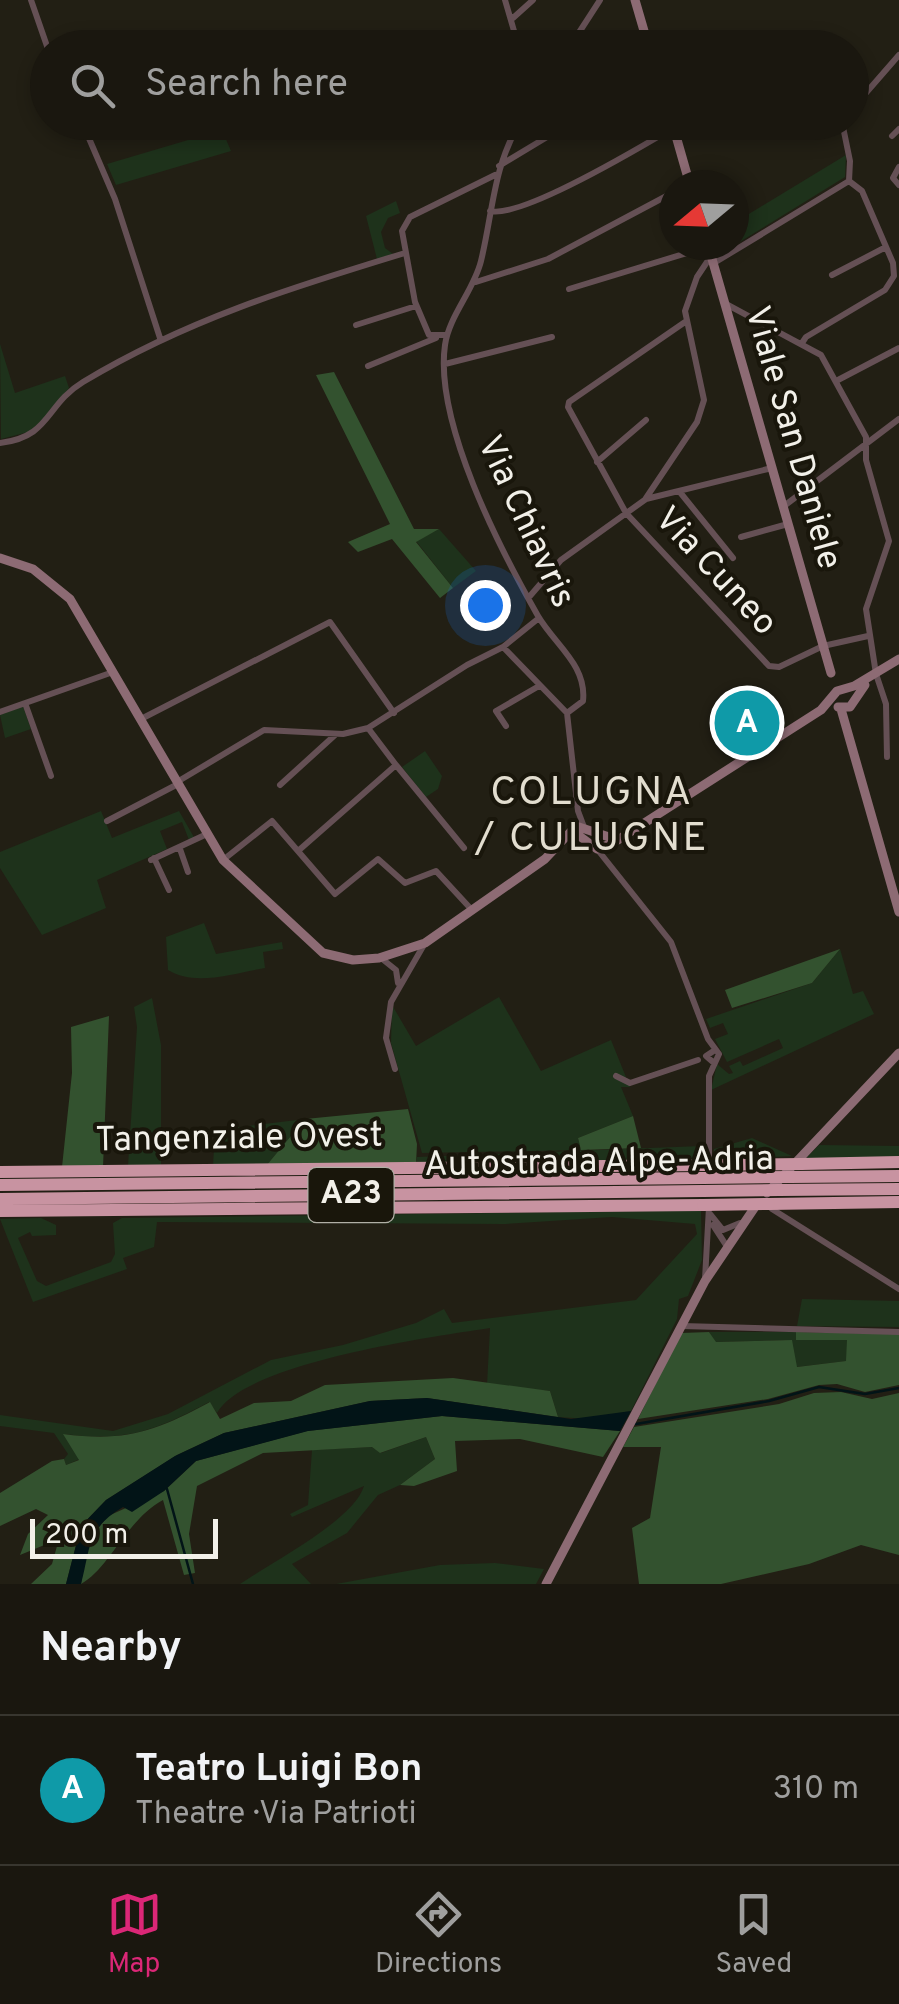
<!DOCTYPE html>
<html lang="en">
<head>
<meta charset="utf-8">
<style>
	body { margin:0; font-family:Overpass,sans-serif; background:#27241d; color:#f1f3f6 }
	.compass { position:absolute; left:659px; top:170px; width:90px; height:90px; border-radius:50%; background:#1a170f; box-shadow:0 5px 15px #0003; rotate:251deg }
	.scale { position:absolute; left:30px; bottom:25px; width:188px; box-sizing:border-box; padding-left:10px; border:5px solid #f2f0e9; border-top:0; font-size:28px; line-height:35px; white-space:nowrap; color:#f2f0e9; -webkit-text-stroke:8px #19160b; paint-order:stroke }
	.you { position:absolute; left:485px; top:605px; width:35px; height:35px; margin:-25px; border:8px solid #fff; border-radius:50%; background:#1a73e8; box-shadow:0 0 0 15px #1a73e833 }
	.badge { display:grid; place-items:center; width:65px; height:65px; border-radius:50%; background:#db2777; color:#fff; font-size:32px; font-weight:700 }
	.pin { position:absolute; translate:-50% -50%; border:5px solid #fff; box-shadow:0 2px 10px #0006 }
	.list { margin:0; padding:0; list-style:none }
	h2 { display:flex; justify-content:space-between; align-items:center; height:130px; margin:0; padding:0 40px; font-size:42px }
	h2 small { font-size:32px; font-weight:400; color:#9f9f9e }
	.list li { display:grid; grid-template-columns:65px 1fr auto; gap:30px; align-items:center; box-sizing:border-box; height:150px; padding:0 40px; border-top:2px solid #38362f }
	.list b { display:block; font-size:38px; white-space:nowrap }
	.list p { margin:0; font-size:32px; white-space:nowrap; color:#9f9f9e }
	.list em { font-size:32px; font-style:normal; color:#9f9f9e }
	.icon { flex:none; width:55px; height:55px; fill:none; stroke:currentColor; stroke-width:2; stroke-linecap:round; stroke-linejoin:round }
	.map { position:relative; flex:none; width:899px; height:1584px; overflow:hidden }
	.search { position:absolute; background:#1a170f; box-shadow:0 5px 15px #0003; left:30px; right:30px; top:30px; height:110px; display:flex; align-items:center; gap:25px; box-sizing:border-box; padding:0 35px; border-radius:55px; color:#9f9f9e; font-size:38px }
	.sheet { height:280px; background:#1a170f }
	nav { display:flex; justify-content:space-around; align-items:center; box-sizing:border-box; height:140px; border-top:2px solid #38362f; background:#1a170f; font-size:28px; color:#9f9f9e }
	nav a { display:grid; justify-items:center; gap:5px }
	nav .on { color:#db2777 }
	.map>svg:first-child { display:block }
</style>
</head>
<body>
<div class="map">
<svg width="899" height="1584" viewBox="0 0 899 1584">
	<rect width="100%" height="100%" fill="#221f14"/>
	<!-- green -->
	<path fill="#1e321b" d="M222 130 231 151 116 185 107 164Z
		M846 155 845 177 717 256 714 245H734V223Z
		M396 201 400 213 388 218 381 232 385 248 393 254 377 259 366 216Z
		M0 344 15 393 65 376 69 388 36 430 1 439Z
		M439 529 476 571 453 588 416 541Z
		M23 706 31 729 5 738 0 715Z
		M425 751 442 776 438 789 426 797 402 767Z
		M101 811 112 838 179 811 195 839 189 840 182 822 160 831 167 849 97 880 106 908 42 935 0 868V852Z
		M204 923 216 954 282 942 283 949 263 952 265 968C235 973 195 987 168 970L166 937Z
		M840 949 853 994 863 991 874 1014 711 1090 717 1064 729 1074 733 1073 729 1066 740 1061 743 1066 783 1048 779 1039 727 1062 715 1039 728 1034 723 1023 710 1028 706 1019 812 983Z
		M499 997 541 1071 611 1040 630 1087H621L633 1116 578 1138 581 1150 422 1153 391 1043 392 1005 416 1046Z
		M152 998 161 1045V1166H128L137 1027 134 1007Z
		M305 1119 266 1166H213L215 1130Z
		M752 1138 792 1156 714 1160V1149Z
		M819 1145 899 1146V1157L805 1159Z
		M702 1146V1161L416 1164 417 1157Z
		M701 1210 702 1260 688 1296 679 1299 677 1319 631 1411 589 1419 558 1417 550 1391 487 1385 490 1328C431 1337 244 1363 217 1413L209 1402C155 1431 126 1442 64 1434L80 1459 66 1465 64 1459 68 1454 54 1433 0 1426V1415L113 1431 168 1414 271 1360 343 1345 416 1323 444 1309 452 1323 636 1300 697 1234 695 1224 612 1217 505 1224 157 1222 154 1247 123 1258 127 1269 33 1302 0 1219 41 1218 56 1225V1235L32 1236 30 1232 18 1238 37 1281 46 1286 111 1262 115 1254 113 1223 122 1218Z
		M802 1299 899 1301V1327L797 1326Z
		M709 1332H796L797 1340 847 1339V1361L796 1367 791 1340 715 1342Z
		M426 1437 435 1459 400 1485 378 1495 347 1533 292 1564 311 1584H240C272 1562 354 1520 364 1486L292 1517 290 1514 308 1505 312 1450 372 1447 381 1453Z
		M495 1563 544 1569 536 1584H336L440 1565Z"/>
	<!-- forest -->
	<path fill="#33522f" d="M334 372 414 529H439L416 542 453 588 440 598 392 539 358 552 348 542 390 524 316 375Z
		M840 949 812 983 732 1008 725 990Z
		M109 1016 103 1167H62L72 1073 71 1027Z
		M408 1109 417 1144 416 1164 266 1166 305 1119Z
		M633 1116 641 1148 581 1150 578 1138Z
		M709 1332 716 1342 792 1340 797 1367 846 1361 847 1340H796V1332L899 1334V1385L865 1392 837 1384 819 1385 768 1399 638 1419 681 1333Z
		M453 1378 550 1391 558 1417 427 1398 370 1401 224 1433 177 1455 106 1500 81 1526 66 1584H31L52 1564 59 1539 20 1555 28 1534 48 1515 36 1509 0 1526V1493L52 1461 64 1459 66 1465 79 1460 63 1434C126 1442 154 1432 210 1402L220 1419 254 1403 291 1401 325 1385Z
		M841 1392 872 1399 899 1393V1555L861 1545 809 1564 721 1584H639L632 1528 650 1518 661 1447H623L634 1427 779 1404 814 1393Z
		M442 1416 620 1431 603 1457 520 1439 455 1441 457 1471 414 1486 400 1485 435 1459 426 1437 380 1453 372 1447 263 1453 197 1486 189 1534 195 1573 184 1575 163 1500C127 1519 109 1569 81 1584L88 1541 108 1516 164 1491 196 1461 307 1431Z"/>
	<!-- water -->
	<path fill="#021417" d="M427 1398 571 1419 631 1411 620 1431 442 1416 308 1431 196 1461 164 1491 132 1512 123 1507C86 1529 91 1547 81 1584H66L81 1526 106 1500 175 1456 224 1433 370 1401Z"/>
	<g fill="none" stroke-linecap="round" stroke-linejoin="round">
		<!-- stream -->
		<path stroke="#021417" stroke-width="2.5" d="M636 1424 769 1401 819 1387 865 1394 899 1388
			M167 1489 193 1584"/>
		<!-- street -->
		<path stroke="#655055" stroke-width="6" d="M31 0 48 49
			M505 0 519 48
			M513 18 533 0
			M569 48 600 0
			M852 109 899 55
			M82 122 115 199 160 338
			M520 122C493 167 493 212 481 261 474 290 449 316 445 345 434 422 500 549 538 616 555 645 587 665 583 701L567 713
			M892 136 899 129
			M499 166 572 122
			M899 167 893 178 899 185
			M490 211C521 219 641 147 673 128
			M714 263 849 181 850 161 842 122
			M832 275 886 247
			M476 282 548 259 674 192
			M569 289 700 249 710 251
			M726 304 821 355 866 437V460L889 541 866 609 876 674 886 704 887 757
			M685 322 569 402 568 407 626 513 769 666 779 667 823 646 868 636
			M356 325 416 306
			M447 335H429L415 302 402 231 410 217 495 175
			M802 343 806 337 885 290 894 276 893 263 862 191 849 181
			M445 364 552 337
			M368 366 436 338
			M838 380 899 348
			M0 443C51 437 45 405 83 382 186 320 290 288 405 253
			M597 462 646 420
			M679 491 733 558
			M646 498 697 422 704 400 685 311 697 277 711 256
			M784 506 899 419
			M741 537 788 524
			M530 596 561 560 646 499 772 468
			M503 647 567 713
			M25 703 51 776
			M0 712 113 672
			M567 713 578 811 584 827
			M141 719 330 622 394 713
			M506 726 496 711 539 686
			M396 765 464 848
			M177 782 264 730 343 734 368 728 467 665 503 647 539 618
			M280 785 335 735
			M107 821 178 784
			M180 849 188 872
			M597 849 671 942 708 1039 719 1054 709 1076V1164
			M298 851 396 765 368 728
			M154 858 169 890
			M151 860 207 834
			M223 860 272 821 335 894 378 859 405 883 436 871 471 909
			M381 958 396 970 398 983
			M714 1063 706 1056 715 1050
			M395 1069 386 1038 391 1002 425 943
			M616 1076 630 1083 698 1060
			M772 1209 899 1289
			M711 1215 723 1230 740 1223
			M713 1225 726 1245
			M705 1279 709 1207
			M682 1326 899 1332"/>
		<!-- secondary -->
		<path stroke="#8d6b74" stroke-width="9" d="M635 0 649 48
			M672 122 690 185
			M708 245 831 673
			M0 558 33 569 70 599 223 860 323 953 353 960 379 958 425 943 545 859 576 826 618 840
			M838 707H850L865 685
			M841 709 899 912
			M574 832 597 849 613 843 821 710 837 691 854 686 899 659
			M767 1193 899 1053
			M546 1584 705 1281 757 1204"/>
		<!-- highway -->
		<path stroke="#c893a1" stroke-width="12" d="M801 1164 899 1162
			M0 1172 702 1165
			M790 1177 899 1176
			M0 1185 703 1178
			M779 1190 899 1189
			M0 1199 703 1191
			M769 1204 899 1202
			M0 1211 703 1205"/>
		<!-- highway-bridge -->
		<path stroke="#c893a1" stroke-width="12" d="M702 1165 801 1164
			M703 1178 790 1177
			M703 1191 779 1190
			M703 1205 769 1204"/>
	</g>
	<g text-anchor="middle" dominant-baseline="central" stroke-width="8" stroke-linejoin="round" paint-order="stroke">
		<!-- shield labels -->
		<rect fill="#19160b" stroke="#b1afa6" stroke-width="2.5" x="308.5" y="1168" width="85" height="54" rx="8"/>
		<g font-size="32" font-weight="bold" fill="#f2f0e9">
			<text x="351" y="1195">A23</text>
		</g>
		<!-- street labels -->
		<g font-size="35" fill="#f2f0e9" stroke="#19160b">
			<text transform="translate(792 438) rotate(74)">Viale San Daniele</text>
			<text transform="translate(525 522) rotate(65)">Via Chiavris</text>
			<text transform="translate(715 572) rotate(47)">Via Cuneo</text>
			<text transform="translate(239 1139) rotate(-1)">Tangenziale Ovest</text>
			<text transform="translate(599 1163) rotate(-1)">Autostrada Alpe-Adria</text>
		</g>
		<!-- quarter labels -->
		<g font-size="40" letter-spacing="2.5" fill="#e2ddcf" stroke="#19160b">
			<text x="592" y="794">COLUGNA<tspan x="592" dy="46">/ CULUGNE</tspan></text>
		</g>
	</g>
</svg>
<svg class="compass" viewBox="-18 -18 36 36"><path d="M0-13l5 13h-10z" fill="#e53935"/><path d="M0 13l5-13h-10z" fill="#9f9f9e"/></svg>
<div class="scale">200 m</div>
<div class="you"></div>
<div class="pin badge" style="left:747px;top:723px;background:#0f9aa8">A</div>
<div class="search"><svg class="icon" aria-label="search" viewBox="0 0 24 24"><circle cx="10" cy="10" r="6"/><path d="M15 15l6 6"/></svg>Search here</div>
</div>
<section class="sheet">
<h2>Nearby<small></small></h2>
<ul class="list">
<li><span class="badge" style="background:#0f9aa8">A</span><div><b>Teatro Luigi Bon</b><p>Theatre · Via Patrioti</p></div><em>310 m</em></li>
</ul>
</section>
<nav>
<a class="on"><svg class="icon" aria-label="map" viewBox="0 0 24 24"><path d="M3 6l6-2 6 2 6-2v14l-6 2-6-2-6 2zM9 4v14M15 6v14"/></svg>Map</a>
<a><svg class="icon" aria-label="directions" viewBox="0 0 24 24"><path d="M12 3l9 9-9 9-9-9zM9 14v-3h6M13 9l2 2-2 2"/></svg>Directions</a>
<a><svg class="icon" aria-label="saved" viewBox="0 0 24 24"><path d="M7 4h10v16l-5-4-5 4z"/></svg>Saved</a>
</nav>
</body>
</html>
